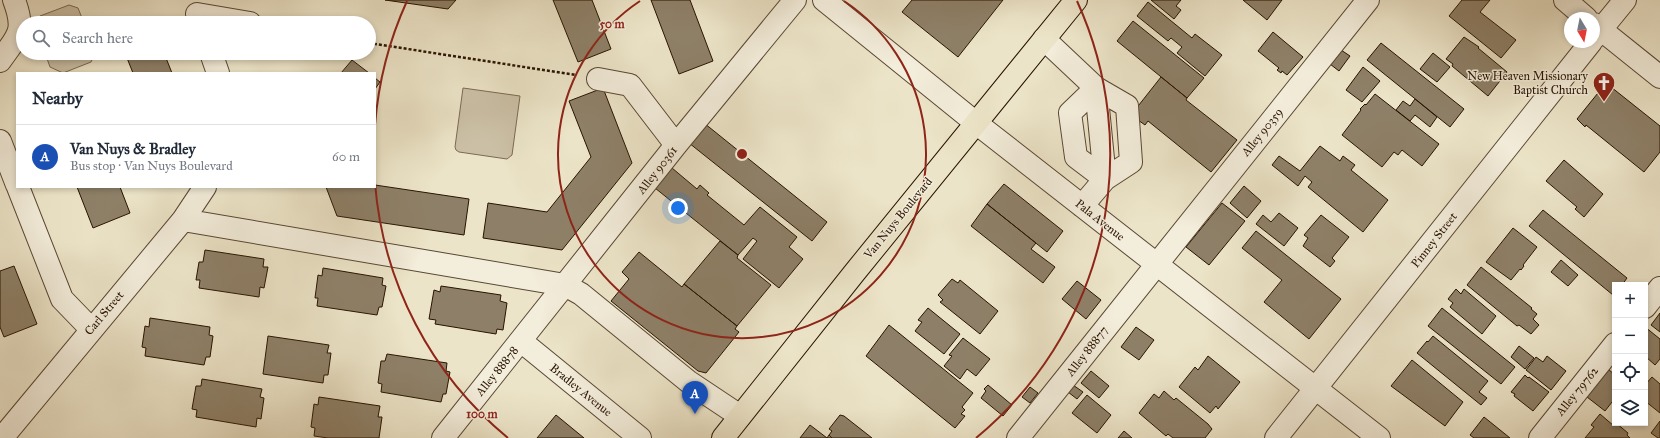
<!DOCTYPE html>
<html lang="en">
<head>
<meta charset="utf-8">
<style>
	body { margin:0; font-family:"IM FELL Great Primer",serif; background:#f2f2f3; color:#1f2937 }
	.controls { position:absolute; right:12px; bottom:12px; display:grid; overflow:hidden; border-radius:0px; box-shadow:0 2px 6px #0003 }
	.controls button { width:36px; height:36px; display:grid; place-items:center; padding:0; border:0; border-bottom:1px solid #e0e1e3; background:#fff; color:#1f2937; font:20px sans-serif }
	.compass { position:absolute; left:1564px; top:12px; width:36px; height:36px; border-radius:50%; background:#fff; box-shadow:0 2px 6px #0003; rotate:170deg }
	.you { position:absolute; left:678px; top:208px; width:14px; height:14px; margin:-10px; border:3px solid #fff; border-radius:50%; background:#1a73e8; box-shadow:0 0 0 6px #1a73e833 }
	.badge { display:grid; place-items:center; width:26px; height:26px; border-radius:50%; background:#1a73e8; color:#fff; font-size:13px; font-weight:700 }
	.pin { position:absolute; translate:-50% -33px; filter:drop-shadow(0 1px 2px #0008) }
	.pin::after { content:''; position:absolute; top:21px; width:14px; height:12px; background:inherit; clip-path:polygon(0 0,100% 0,50% 100%) }
	.list { margin:0; padding:0; list-style:none }
	h2 { display:flex; justify-content:space-between; align-items:center; height:52px; margin:0; padding:0 16px; font-size:17px }
	h2 small { font-size:13px; font-weight:400; color:#747a83 }
	.list li { display:grid; grid-template-columns:26px 1fr auto; gap:12px; align-items:center; box-sizing:border-box; height:64px; padding:0 16px; border-top:1px solid #e0e1e3 }
	.list b { display:block; font-size:15px; white-space:nowrap }
	.list p { margin:0; font-size:13px; white-space:nowrap; color:#747a83 }
	.list em { font-size:13px; font-style:normal; color:#747a83 }
	.icon { flex:none; width:22px; height:22px; fill:none; stroke:currentColor; stroke-width:2; stroke-linecap:round; stroke-linejoin:round }
	.map { position:relative; flex:none; width:1660px; height:438px; overflow:hidden }
	.search { position:absolute; background:#fff; box-shadow:0 2px 6px #0003; left:16px; top:16px; width:360px; height:44px; display:flex; align-items:center; gap:10px; box-sizing:border-box; padding:0 14px; border-radius:22px; color:#747a83; font-size:15px }
	.panel { position:absolute; background:#fff; box-shadow:0 2px 6px #0003; left:16px; top:72px; width:360px; height:116px; border-radius:0px }
	.map>svg:first-child { display:block }
</style>
</head>
<body>
<div class="map">
<svg width="1660" height="438" viewBox="0 0 1660 438">
	<rect width="100%" height="100%" fill="#ece4c8"/>
	<filter id="stains"><feTurbulence type="fractalNoise" baseFrequency=".005" numOctaves="4"/><feColorMatrix values="0 0 0 0 .2 0 0 0 0 .09 0 0 0 0 .02 0 0 0 .5 -.17"/></filter>
	<radialGradient id="worn" r=".72"><stop offset=".6" stop-color="#630" stop-opacity="0"/><stop offset="1" stop-color="#630" stop-opacity=".3"/></radialGradient>
	<!-- green -->
	<path fill="#cbc0a6" stroke="#7a6a54" d="M69 5 78 8 84 23H36L40 16Z
		M45 53H95L91 62 63 73 50 67Z
		M463 88 520 96 512 155 507 159 459 152 456 150 455 147Z"/>
	<!-- building -->
	<path fill="#8e8068" stroke="#281301" d="M385 0H456L448 9Z
		M553 0H592L611 49 578 62Z
		M651 0H690L713 61 679 74Z
		M912 0H1003L958 57 902 12Z
		M1151 0H1181L1176 6 1181 10 1174 19Z
		M1243 0H1282L1267 20Z
		M1462 0H1490L1480 12 1516 40 1501 58 1449 16Z
		M1148 2 1192 38 1195 34 1222 55 1205 76 1177 53 1182 47 1171 38 1168 41 1137 16Z
		M1133 21 1204 78 1187 98 1117 41Z
		M1273 32 1303 57 1287 75 1282 71 1281 73 1277 70 1279 68 1258 51Z
		M1464 37 1479 47 1478 48 1507 72 1488 96 1452 66 1453 64 1446 59Z
		M1381 43 1464 109 1450 127 1367 60Z
		M1341 50 1350 56 1339 71 1330 64Z
		M125 53H164L172 73H133Z
		M1433 53 1450 67 1437 82 1420 69Z
		M352 60 369 73H341Z
		M1363 67 1380 81 1362 102 1346 90Z
		M1161 77 1187 98 1186 100 1237 140 1211 172 1148 121 1145 125 1131 115Z
		M375 78 380 82 375 89Z
		M1606 83 1660 126V152L1644 172 1586 125 1585 127 1577 119Z
		M603 88 632 163 562 250 483 238 488 203 547 212 591 157 569 101Z
		M1375 94 1439 144 1422 166 1402 150 1398 155 1394 152 1382 167 1342 135 1361 110 1360 109 1365 104 1366 105Z
		M1415 99 1437 117 1430 127 1415 115 1410 121 1396 110 1403 101 1410 106Z
		M704 123 827 222 812 241 689 143Z
		M1320 146 1340 161 1343 156 1355 165 1351 170 1388 200 1363 232 1308 187 1312 182 1305 176 1298 186 1272 165 1279 156 1300 171Z
		M1564 160 1603 194 1584 217 1575 209 1577 207 1546 181Z
		M672 168 697 189 700 185 709 193 707 195 744 225 760 207 797 237 789 247 803 259 779 288 743 259 757 241 753 238 738 255 655 188Z
		M1004 184 1063 231 1047 252 987 204Z
		M375 185 469 199 464 235 337 216 326 187H375Z
		M1244 186 1261 201 1247 218 1230 203Z
		M77 187H120L130 213 93 228Z
		M1222 203 1245 221 1209 265 1186 247Z
		M987 204 1036 243 1031 249 1055 267 1043 283 971 226Z
		M1543 210 1627 278 1622 285H1615V293L1613 295 1529 226Z
		M1279 213 1298 228 1284 246 1256 224 1263 215 1271 222Z
		M1321 215 1349 237 1332 258 1335 261 1330 267 1303 246 1308 238 1304 235Z
		M1513 228 1537 247 1523 265 1524 266 1521 270 1520 269 1511 280 1486 262Z
		M1256 231 1341 299 1309 339 1264 302 1282 280 1242 248Z
		M720 241 738 255 737 258 771 285 737 326 684 284Z
		M205 250 264 259 263 267H268L264 288 260 287 259 297 199 288 200 280H196L199 262H203Z
		M639 252 682 287 684 284 737 326 735 329 739 332 706 373 698 371 611 301 629 279 622 272Z
		M1561 260 1578 275 1568 286 1551 272Z
		M14 266 37 324 4 337 0 327V271Z
		M1481 267 1532 308 1531 309 1537 314 1533 319 1539 325 1531 334 1519 325 1517 326 1467 285Z
		M323 268 383 278 382 285 386 286 382 307H379L377 315 317 306 318 298H315L318 275 322 276Z
		M952 279 958 283 960 280 998 311 980 334 940 302 943 300 938 295Z
		M1077 281 1101 300 1086 319 1062 299Z
		M441 286 501 295 500 301 507 303 503 330 497 329 496 334 435 324 436 320 429 319 434 290 440 292Z
		M1456 289 1461 294 1464 289 1496 316 1482 334 1450 307 1453 303 1448 299Z
		M928 308 960 334 944 354 915 331 922 322 918 320Z
		M1442 308 1515 367 1501 384 1428 326Z
		M1660 313V332L1651 325Z
		M150 318 210 327 209 335 213 336 210 357H206L204 365 145 356 146 348 142 347 145 326 149 327Z
		M889 325 973 393 962 407 965 410 961 414 965 416 955 428 866 356Z
		M1136 327 1154 340 1139 360 1121 347Z
		M1645 327 1660 339V359L1655 365 1645 356Z
		M268 336 329 345 327 353H331L328 375H324L323 383 263 374Z
		M1433 336 1488 381 1479 392 1487 398 1481 405 1417 353 1427 341 1428 342Z
		M963 338 990 359 976 376 967 369 960 379 944 366 952 356 949 355Z
		M1519 346 1534 358 1525 369 1511 357Z
		M387 354 447 363 446 371 450 372 446 394H443L441 402 381 392 382 384 378 383 381 361H385Z
		M1208 356 1240 382 1218 409 1216 406 1210 413 1179 387 1195 367 1198 370Z
		M1547 356 1566 371 1551 390 1526 370 1536 357 1543 362Z
		M1412 360 1463 402 1445 426 1391 386Z
		M1608 369 1615 375V404L1612 402 1605 411 1587 397Z
		M1091 371 1109 386 1099 398 1081 383Z
		M1525 375 1528 378 1529 377 1549 392 1533 411 1514 396 1515 394 1511 392Z
		M1652 377 1660 384V413L1645 401V385Z
		M202 379 262 389 260 397 264 398 261 419 257 418 256 427 196 417 197 410 192 409 196 386H201Z
		M988 385 1012 405 1003 416 981 398 986 391 984 389Z
		M1073 385 1083 392 1077 399 1068 392Z
		M1030 387 1038 393 1030 403 1022 397Z
		M1164 391 1174 400 1176 398 1208 424 1212 429 1205 438H1173L1168 434 1166 436 1139 413 1154 394 1159 398Z
		M1087 395 1111 415 1097 433 1072 413Z
		M319 397 380 406 378 417H382L379 438H328L314 436 315 428 311 427 314 404 318 405Z
		M1600 414 1614 426 1616 423 1628 433 1627 435 1630 438H1585L1594 427 1591 425Z
		M556 415 584 438H537Z
		M840 415 844 416 872 438H832L829 435 832 431 829 429Z
		M1484 417 1510 438H1474L1470 435Z
		M1660 421V438H1658L1651 433Z
		M810 425 827 438 829 435 832 438H800Z
		M1124 431 1132 438H1118Z"/>
	<g fill="none" stroke-linecap="round" stroke-linejoin="round">
		<!-- minor casing -->
		<g stroke="#594733" stroke-width="24">
			<path id="minor" d="M824 0 976 123 1379 438
				M1565 0 1586 18
				M197 14 250 23
				M1594 24 1660 77
				M1594 38 1625 0
				M1044 39 1096 88 1127 106 1131 162 1105 179 1082 206
				M211 53 218 73
				M0 61C18 35 26 32 14 0
				M598 79 630 85 676 145
				M1096 88 1070 113 1076 157 1105 179
				M1096 88 1105 179
				M0 141 17 185
				M18 187 62 299 91 329
				M183 220 565 285 581 294 689 382 740 416
				M1645 307 1660 288
				M521 341 640 438
				M2 438 183 220 205 187
				M443 438 676 145 795 0
				M1018 438 1368 0
				M1276 438 1591 42
				M1540 438 1615 344"/>
		</g>
		<!-- major casing -->
		<g stroke="#281301" stroke-width="24">
			<path id="major" d="M723 438 855 272 1076 0"/>
		</g>
		<!-- path -->
		<path stroke="#281301" stroke-width="2.5" stroke-dasharray="3 2" stroke-linecap="butt" d="M369 43 576 75"/>
		<!-- minor -->
		<use href="#minor" stroke="#f3eddb" stroke-width="22"/>
		<!-- major -->
		<use href="#major" stroke="#ece4c8" stroke-width="22"/>
	</g>
	<!-- distance rings -->
	<g fill="none" stroke="#8f2418" stroke-width="2">
		<path d="M844 1A184 184 0 1 1 640 1"/>
		<path d="M508 438A368 368 0 0 1 375 183M375 125A368 368 0 0 1 407 1M1077 1A368 368 0 0 1 976 438"/>
	</g>
	<!-- icons -->
	<defs>
		<g id="church-pin" transform="scale(1.15)"><path d="M0 17L-7.5 6A9.5 9.5 0 1 1 7.5 6Z" fill="#8f2418" stroke="#f3eddb"/><path d="M-1.2-6h2.4v3.5h3.3v2.4h-3.3V6h-2.4V-.1h-3.3v-2.4h3.3Z" fill="#fff"/></g>
	</defs>
	<g fill-rule="evenodd">
		<use href="#church-pin" x="1604" y="83"/>
	</g>
	<g text-anchor="middle" dominant-baseline="central" stroke-width="3" stroke-linejoin="round" paint-order="stroke">
		<!-- poi labels -->
		<g font-size="12" fill="#281301" stroke="#f3eddb" text-anchor="end">
			<text x="1588" y="76">New Heaven Missionary<tspan x="1588" dy="14">Baptist Church</tspan></text>
		</g>
		<!-- street labels -->
		<g font-size="12" fill="#281301" stroke="#f3eddb">
			<text transform="translate(1262 132) rotate(-51)">Alley 90359</text>
			<text transform="translate(657 170) rotate(-52)">Alley 90361</text>
			<text transform="translate(898 218) rotate(-51)">Van Nuys Boulevard</text>
			<text transform="translate(1100 220) rotate(38)">Pala Avenue</text>
			<text transform="translate(1434 240) rotate(-52)">Pinney Street</text>
			<text transform="translate(104 313) rotate(-50)">Carl Street</text>
			<text transform="translate(1087 351) rotate(-52)">Alley 88877</text>
			<text transform="translate(497 371) rotate(-51)">Alley 88878</text>
			<text transform="translate(581 390) rotate(39)">Bradley Avenue</text>
			<text transform="translate(1577 391) rotate(-51)">Alley 79762</text>
		</g>
	</g>
	<circle cx="742" cy="154" r="6" fill="#8f2418" stroke="#f3eddb" stroke-width="2"/>
	<g font-size="12" text-anchor="middle" font-weight="bold" fill="#8f2418" stroke="#f3eddb" stroke-width="3" stroke-linejoin="round" paint-order="stroke">
		<text x="612" y="28">50 m</text>
		<text x="482" y="418">100 m</text>
	</g>
	<rect width="100%" height="100%" filter="url(#stains)"/>
	<rect width="100%" height="100%" fill="url(#worn)"/>
</svg>
<div class="controls">
<button>+</button>
<button>−</button>
<button><svg class="icon" aria-label="locate" viewBox="0 0 24 24"><circle cx="12" cy="12" r="6"/><path d="M12 2v4M12 18v4M2 12h4M18 12h4"/></svg></button>
<button><svg class="icon" aria-label="layers" viewBox="0 0 24 24"><path d="M12 4l9 5-9 5-9-5zM3 14l9 5 9-5"/></svg></button>
</div>
<svg class="compass" viewBox="-18 -18 36 36"><path d="M0-13l5 13h-10z" fill="#e53935"/><path d="M0 13l5-13h-10z" fill="#747a83"/></svg>
<div class="you"></div>
<div class="pin badge" style="left:695px;top:414px;background:#1a4fb4">A</div>
<div class="search"><svg class="icon" aria-label="search" viewBox="0 0 24 24"><circle cx="10" cy="10" r="6"/><path d="M15 15l6 6"/></svg>Search here</div>
<section class="panel">
<h2>Nearby<small></small></h2>
<ul class="list">
<li><span class="badge" style="background:#1a4fb4">A</span><div><b>Van Nuys &amp; Bradley</b><p>Bus stop · Van Nuys Boulevard</p></div><em>60 m</em></li>
</ul>
</section>
</div>
</body>
</html>
